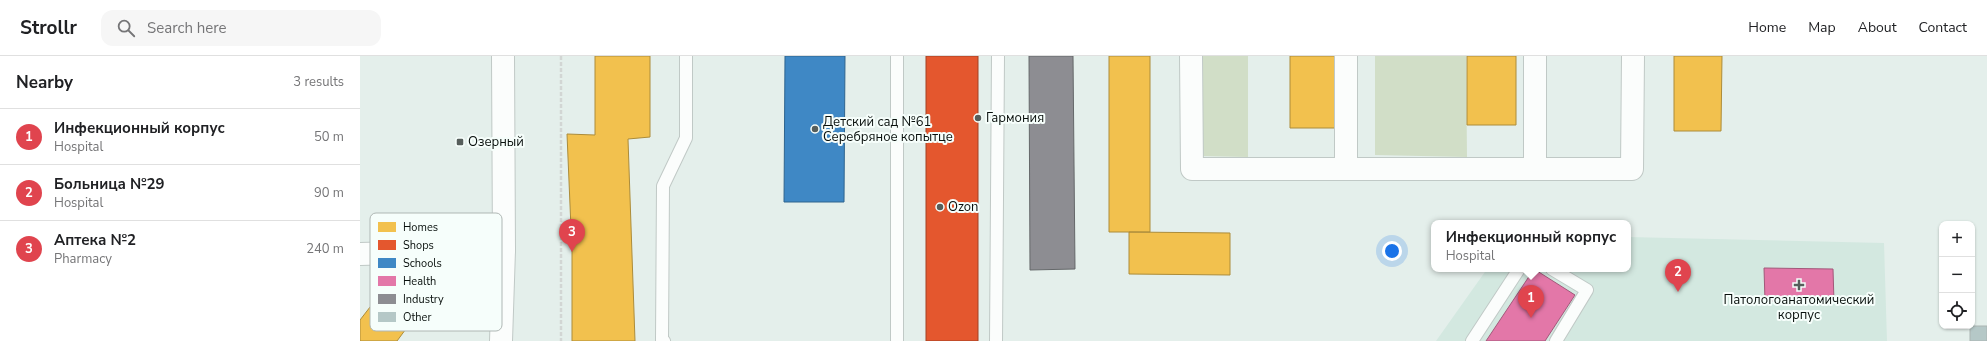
<!DOCTYPE html>
<html lang="en">
<head>
<meta charset="utf-8">
<style>
	body { margin:0; font-family:"Nunito Sans",sans-serif; background:#f6f6f6; color:#202124 }
	.controls { position:absolute; right:12px; bottom:12px; display:grid; overflow:hidden; border-radius:8px; box-shadow:0 1px 3px #0004 }
	.controls button { width:36px; height:36px; display:grid; place-items:center; padding:0; border:0; border-bottom:1px solid #e0e0e0; background:#fff; color:#202124; font:20px sans-serif }
	.you { position:absolute; left:1032px; top:195px; width:14px; height:14px; margin:-10px; border:3px solid #fff; border-radius:50%; background:#1a73e8; box-shadow:0 0 0 6px #1a73e833 }
	.badge { display:grid; place-items:center; width:26px; height:26px; border-radius:50%; background:#565e5b; color:#fff; font-size:13px; font-weight:700 }
	.pin { position:absolute; translate:-50% -33px; filter:drop-shadow(0 1px 2px #0008) }
	.pin::after { content:''; position:absolute; top:21px; width:14px; height:12px; background:inherit; clip-path:polygon(0 0,100% 0,50% 100%) }
	.popup { position:absolute; left:1071px; top:164px; width:200px; height:52px; box-sizing:border-box; display:grid; place-content:center; border-radius:8px; background:#fff; filter:drop-shadow(0 1px 3px #0005); font-size:13px; white-space:nowrap; color:#757577 }
	.popup b { font-size:15px; color:#202124 }
	.popup::after { content:''; position:absolute; left:50%; top:100%; margin-left:-8px; border:8px solid transparent; border-top-color:#fff }
	.list { margin:0; padding:0; list-style:none }
	h2 { display:flex; justify-content:space-between; align-items:center; height:52px; margin:0; padding:0 16px; font-size:17px }
	h2 small { font-size:13px; font-weight:400; color:#757577 }
	.list li { display:grid; grid-template-columns:26px 1fr auto; gap:12px; align-items:center; box-sizing:border-box; height:56px; padding:0 16px; border-top:1px solid #e0e0e0 }
	.list b { display:block; font-size:15px; white-space:nowrap }
	.list p { margin:0; font-size:13px; white-space:nowrap; color:#757577 }
	.list em { font-size:13px; font-style:normal; color:#757577 }
	.icon { flex:none; width:22px; height:22px; fill:none; stroke:currentColor; stroke-width:2; stroke-linecap:round; stroke-linejoin:round }
	.map { position:relative; flex:none; width:1627px; height:285px; overflow:hidden }
	header { display:flex; align-items:center; gap:24px; box-sizing:border-box; height:56px; padding:0 20px; background:#fff; border-bottom:1px solid #e0e0e0 }
	header strong { font-size:19px }
	nav { display:flex; gap:22px; margin-inline-start:auto; font-size:14px }
	.search { width:280px; height:36px; background:#f6f6f6; display:flex; align-items:center; gap:10px; box-sizing:border-box; padding:0 14px; border-radius:12px; color:#757577; font-size:15px }
	main { display:flex }
	aside { flex:1; background:#fff }
	.map>svg:first-child { display:block }
</style>
</head>
<body>
<header>
<strong>Strollr</strong>
<div class="search"><svg class="icon" aria-label="search" viewBox="0 0 24 24"><circle cx="10" cy="10" r="6"/><path d="M15 15l6 6"/></svg>Search here</div>
<nav><a>Home</a><a>Map</a><a>About</a><a>Contact</a></nav>
</header>
<main>
<aside>
<h2>Nearby<small>3 results</small></h2>
<ul class="list">
<li><span class="badge" style="background:#e0444e">1</span><div><b>Инфекционный корпус</b><p>Hospital</p></div><em>50 m</em></li>
<li><span class="badge" style="background:#e0444e">2</span><div><b>Больница №29</b><p>Hospital</p></div><em>90 m</em></li>
<li><span class="badge" style="background:#e0444e">3</span><div><b>Аптека №2</b><p>Pharmacy</p></div><em>240 m</em></li>
</ul>
</aside>
<div class="map">
<svg width="1627" height="285" viewBox="0 0 1627 285">
	<rect width="100%" height="100%" fill="#e4efeb"/>
	<!-- built -->
	<path fill="#d3e8e0" d="M1268 181 1524 187 1527 285H1076L1127 213H1268Z"/>
	<!-- green -->
	<path fill="#d1dec7" d="M839 0H888V101L838 100Z
		M1015 0H1106L1107 101 1015 99Z"/>
	<!-- homes -->
	<path fill="#f2c14e" stroke="#ac8c3a" d="M235 0H290V81L268 83 275 285H212V196L207 78 235 79Z
		M749 0H790V176H749Z
		M930 0H975L976 72H930Z
		M1107 0H1156V69H1107Z
		M1314 0H1362L1361 75H1314Z
		M769 176 870 177V219L769 218Z
		M24 233 57 258 37 285H0V264Z"/>
	<!-- shops -->
	<path fill="#e4572e" stroke="#a24224" d="M566 0H618V285H566Z"/>
	<!-- schools -->
	<path fill="#3f88c5" stroke="#2f648e" d="M425 0H485L484 146H424Z"/>
	<!-- health -->
	<path fill="#e377a8" stroke="#a2587a" d="M1404 212 1473 213 1474 246 1405 245Z
		M1174 213 1215 239 1185 285H1126Z"/>
	<!-- industry -->
	<path fill="#8d8d92" stroke="#65686a" d="M669 0H713L715 213 670 214Z"/>
	<!-- building -->
	<path fill="#b5c8c7" stroke="#abb4b2" d="M1610 270H1627V285H1610Z"/>
	<g fill="none" stroke-linecap="round" stroke-linejoin="round">
		<!-- service casing -->
		<g stroke="#c0c9c6" stroke-width="14">
			<path id="service" d="M1192 213 1227 234 1196 285
				M304 285 302 284 303 130 326 82V0
				M537 285V0
				M636 285 638 0
				M1112 285 1159 213"/>
		</g>
		<!-- minor casing -->
		<g stroke="#c0c9c6" stroke-width="24">
			<path id="minor" d="M831 0 832 113H1272L1273 0
				M1175 0V113
				M986 113V0
				M0 198 144 194"/>
		</g>
		<!-- tertiary casing -->
		<g stroke="#c0c9c6" stroke-width="24">
			<path id="tertiary" d="M141 285 144 194 143 0"/>
		</g>
		<!-- path -->
		<path stroke="#d2d6d4" stroke-width="2.5" stroke-dasharray="4 2" stroke-linecap="butt" d="M201 0V285"/>
		<!-- service -->
		<use href="#service" stroke="#fbfdfc" stroke-width="12"/>
		<!-- minor -->
		<use href="#minor" stroke="#fbfdfc" stroke-width="22"/>
		<!-- tertiary -->
		<use href="#tertiary" stroke="#fbfdfc" stroke-width="22"/>
	</g>
	<!-- markers -->
	<g fill="#565e5b" stroke="#f6fefb" stroke-width="1.5">
		<circle cx="618" cy="62" r="4"/>
		<circle cx="455" cy="73" r="4"/>
		<rect x="96" y="82" width="8" height="8" rx="2"/>
		<circle cx="580" cy="151" r="4"/>
		<path d="M1437 223h4v4h4v4h-4v4h-4v-4h-4v-4h4z"/>
	</g>
	<g text-anchor="middle" dominant-baseline="central" stroke-width="4" stroke-linejoin="round" paint-order="stroke">
		<!-- poi labels -->
		<g font-size="13" fill="#09100d" stroke="#f6fefb" text-anchor="start">
			<text x="626" y="62">Гармония</text>
			<text x="463" y="66">Детский сад №61<tspan x="463" dy="15">Серебряное копытце</tspan></text>
			<text x="108" y="86">Озерный</text>
			<text x="588" y="151">Ozon</text>
			<text x="1439" y="244" text-anchor="middle">Патологоанатомический<tspan x="1439" dy="15">корпус</tspan></text>
		</g>
	</g>
	<!-- legend -->
	<rect x="10" y="157" width="132" height="118" rx="6" fill="#f6fefb" stroke="#afb7b4" stroke-width="1"/>
	<rect x="18" y="166" width="18" height="10" fill="#f2c14e"/>
	<rect x="18" y="184" width="18" height="10" fill="#e4572e"/>
	<rect x="18" y="202" width="18" height="10" fill="#3f88c5"/>
	<rect x="18" y="220" width="18" height="10" fill="#e377a8"/>
	<rect x="18" y="238" width="18" height="10" fill="#8d8d92"/>
	<rect x="18" y="256" width="18" height="10" fill="#b5c8c7"/>
	<g font-size="11" fill="#09100d">
		<text x="43" y="175">Homes</text>
		<text x="43" y="193">Shops</text>
		<text x="43" y="211">Schools</text>
		<text x="43" y="229">Health</text>
		<text x="43" y="247">Industry</text>
		<text x="43" y="265">Other</text>
	</g>
</svg>
<div class="controls">
<button>+</button>
<button>−</button>
<button><svg class="icon" aria-label="locate" viewBox="0 0 24 24"><circle cx="12" cy="12" r="6"/><path d="M12 2v4M12 18v4M2 12h4M18 12h4"/></svg></button>
</div>
<div class="you"></div>
<div class="pin badge" style="left:1171px;top:262px;background:#e0444e">1</div>
<div class="popup"><b>Инфекционный корпус</b>Hospital</div>
<div class="pin badge" style="left:1318px;top:236px;background:#e0444e">2</div>
<div class="pin badge" style="left:212px;top:196px;background:#e0444e">3</div>
</div>
</main>
</body>
</html>
